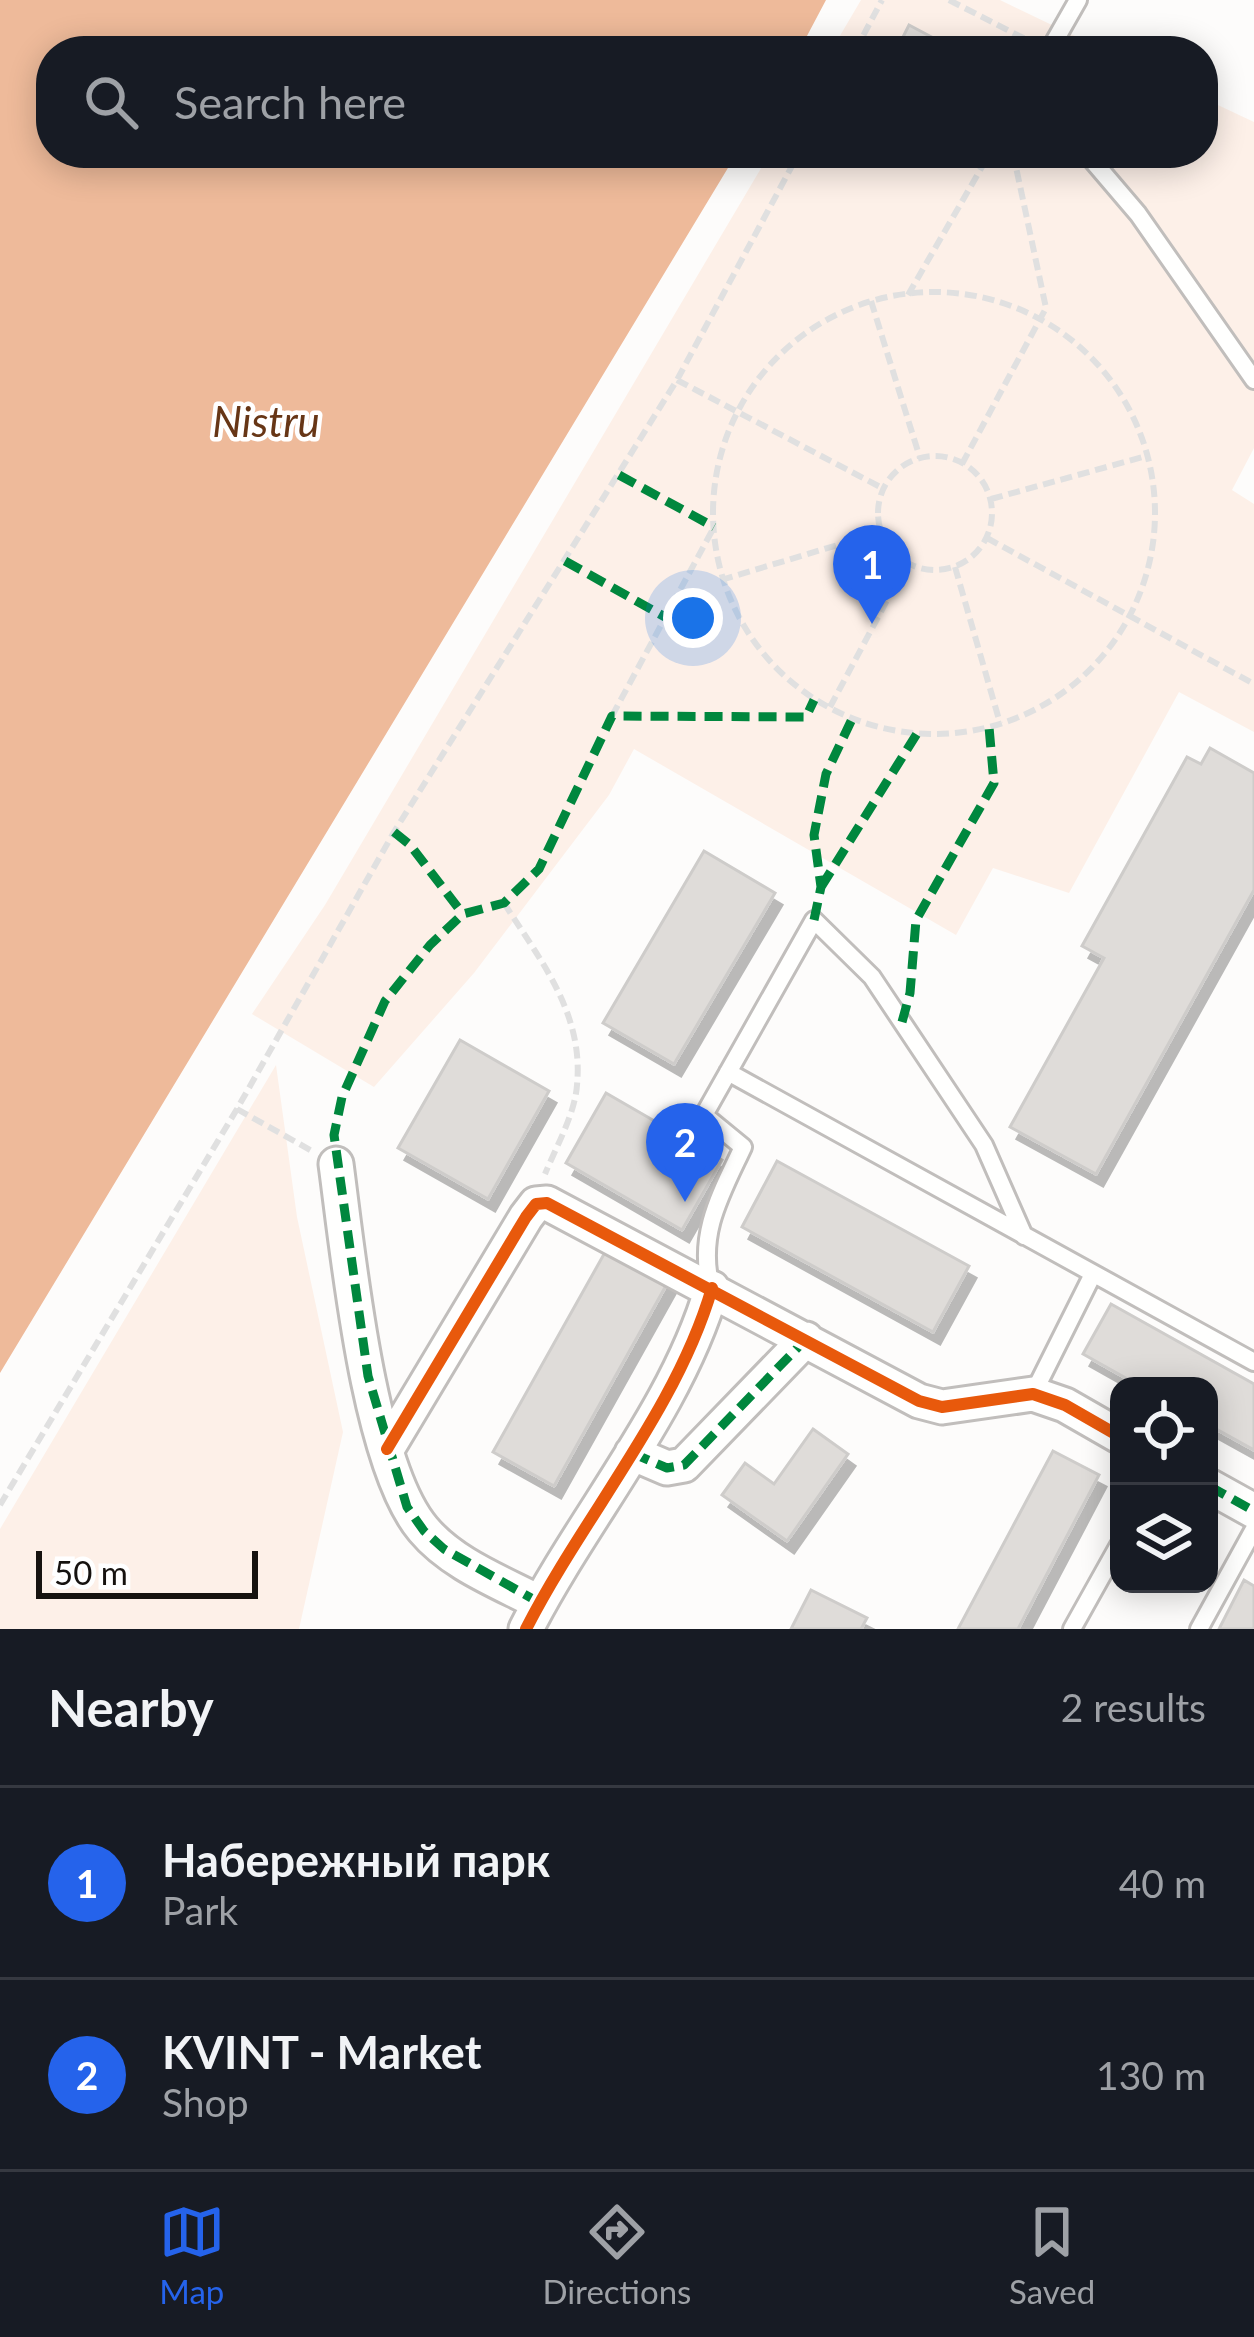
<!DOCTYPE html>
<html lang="en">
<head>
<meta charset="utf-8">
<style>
	body { margin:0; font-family:Lato,sans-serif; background:#242831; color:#f1f3f6 }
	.controls { position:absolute; right:36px; bottom:36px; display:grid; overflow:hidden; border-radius:24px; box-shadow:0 6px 30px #0003 }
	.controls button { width:108px; height:108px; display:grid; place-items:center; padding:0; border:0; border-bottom:3px solid #363941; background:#171b24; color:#f1f3f6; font:60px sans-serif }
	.scale { position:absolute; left:36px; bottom:30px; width:222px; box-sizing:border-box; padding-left:12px; border:6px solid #16120f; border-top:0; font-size:33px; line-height:42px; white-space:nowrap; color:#16120f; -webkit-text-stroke:9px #fff; paint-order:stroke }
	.you { position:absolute; left:693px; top:618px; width:42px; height:42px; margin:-30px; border:9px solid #fff; border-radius:50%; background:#1a73e8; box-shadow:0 0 0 18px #1a73e833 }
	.badge { display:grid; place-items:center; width:78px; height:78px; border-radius:50%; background:#2563eb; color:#fff; font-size:39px; font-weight:700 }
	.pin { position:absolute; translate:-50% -99px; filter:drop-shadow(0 3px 6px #0008) }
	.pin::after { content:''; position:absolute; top:63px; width:42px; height:36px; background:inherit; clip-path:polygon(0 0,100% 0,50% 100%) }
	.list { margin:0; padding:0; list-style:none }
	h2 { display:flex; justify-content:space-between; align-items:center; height:156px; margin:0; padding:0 48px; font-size:51px }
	h2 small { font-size:39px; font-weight:400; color:#9ea1a6 }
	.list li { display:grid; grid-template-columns:78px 1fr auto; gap:36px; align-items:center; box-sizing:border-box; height:192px; padding:0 48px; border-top:3px solid #363941 }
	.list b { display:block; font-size:45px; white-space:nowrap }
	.list p { margin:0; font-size:39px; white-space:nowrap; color:#9ea1a6 }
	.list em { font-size:39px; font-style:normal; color:#9ea1a6 }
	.icon { flex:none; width:66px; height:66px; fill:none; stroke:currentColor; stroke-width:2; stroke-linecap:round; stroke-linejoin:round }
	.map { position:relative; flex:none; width:1254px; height:1629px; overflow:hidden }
	.search { position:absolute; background:#171b24; box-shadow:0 6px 30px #0003; left:36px; right:36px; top:36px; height:132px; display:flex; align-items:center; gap:30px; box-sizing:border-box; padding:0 42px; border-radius:48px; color:#9ea1a6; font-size:45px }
	.sheet { height:540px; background:#171b24 }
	nav { display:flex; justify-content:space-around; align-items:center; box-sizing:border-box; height:168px; border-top:3px solid #363941; background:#171b24; font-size:33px; color:#9ea1a6 }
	nav a { display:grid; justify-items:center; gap:6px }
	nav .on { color:#2563eb }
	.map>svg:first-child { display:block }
</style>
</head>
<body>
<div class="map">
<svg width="1254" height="1629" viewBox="0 0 1254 1629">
	<defs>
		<filter id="shadow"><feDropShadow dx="7" dy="12" stdDeviation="0" flood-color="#0004"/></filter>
	</defs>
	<rect width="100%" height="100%" fill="#fdfcfb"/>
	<!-- green -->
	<path fill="#fdf0e8" d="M861 0H1000L1106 51H831Z
		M1203 98 1254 122V448L1232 490 1254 504V732L1179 692 1069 893 993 868 956 935 634 749 609 795 474 973 374 1087 252 1014 325 905 770 153H1203Z
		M276 1065 297 1217 343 1432 299 1629H0V1529Z"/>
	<!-- water -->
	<path fill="#eeba9a" d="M0 0H826L799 51H51V153H737L0 1373Z"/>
	<!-- building -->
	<path fill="#dfdcd9" stroke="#ceccca" stroke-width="3" filter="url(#shadow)" d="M909 25 958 51H896Z
		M1210 748 1254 773V890L1096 1174 1010 1127 1104 958 1082 946 1187 757 1201 764Z
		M704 851 775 893 674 1064 603 1023Z
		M460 1040 549 1091 488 1199 398 1148Z
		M606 1093 722 1160 682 1230 566 1163Z
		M777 1161 969 1266 933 1332 742 1227Z
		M608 1247 668 1282 554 1486 493 1452Z
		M1111 1304 1254 1384V1450L1209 1425V1386H1140L1083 1354Z
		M813 1429 848 1454 787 1541 722 1495 745 1463 774 1484Z
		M1053 1451 1099 1475 1018 1629H958Z
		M1244 1580 1254 1586V1629H1219Z
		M811 1590 867 1618 861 1629H791Z"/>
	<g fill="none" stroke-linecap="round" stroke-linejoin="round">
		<!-- service casing -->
		<g stroke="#c1bebc" stroke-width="22">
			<path id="service" d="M1049 51 1078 0
				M1086 153 1138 214 1254 380
				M728 1072 1254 1362
				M711 1287C697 1234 721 1194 743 1147L704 1115 814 920 872 977 984 1145 1024 1236
				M1033 1394 1093 1274
				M1072 1629 1119 1545
				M1199 1629 1254 1529"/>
		</g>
		<!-- minor casing -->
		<g stroke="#c1bebc" stroke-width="39">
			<path id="minor" d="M336 1164C348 1253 368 1464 423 1529 452 1564 500 1582 540 1603
				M387 1449 526 1217 536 1204 547 1203 919 1401 942 1407 1033 1394 1065 1405 1119 1436
				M632 1453 667 1468 684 1465 806 1339
				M1209 1486 1254 1511
				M526 1629C583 1517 677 1409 712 1288"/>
		</g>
		<!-- path -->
		<path stroke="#e0e0e0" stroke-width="6" stroke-dasharray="12 6" stroke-linecap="butt" d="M949 0 1031 42
			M855 51 882 0
			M713 513a221 221 0 1 1 442 0a221 221 0 1 1-442 0Z
			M908 295 990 153
			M871 301 920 458
			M677 380 884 489
			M878 513a57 57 0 1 1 114 0a57 57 0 1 1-114 0Z
			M962 464 1046 308 1013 153
			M991 499 1150 455
			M987 538 1254 684
			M955 567 1000 723
			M721 580 881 532
			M830 707 907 563
			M612 716 713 529
			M504 903C540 960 584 1013 577 1085 575 1114 556 1147 545 1174
			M237 1109 312 1151
			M0 1505 237 1109 394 832 677 380 799 153"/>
		<!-- service -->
		<use href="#service" stroke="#fffffe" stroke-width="16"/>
		<!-- minor -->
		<use href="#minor" stroke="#fffffe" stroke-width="33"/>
		<!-- quiet -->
		<path stroke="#00873e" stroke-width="9" stroke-dasharray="18 9" stroke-linecap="butt" d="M619 475 714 527
			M565 561 665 617
			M394 832 410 845 463 914
			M821 887 918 732
			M814 920 821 887 814 835 826 774 853 717
			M902 1022 910 993 916 920 994 783 989 727
			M632 1453 667 1468 684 1465 806 1339
			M1209 1486 1254 1511
			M540 1603 444 1549 424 1531 407 1507 368 1376 334 1135 342 1097 385 1001 430 945 463 914 504 903 539 869 612 716 806 717 814 700"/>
		<!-- cycleway casing -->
		<g stroke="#fff" stroke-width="20">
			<path id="cycleway" d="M387 1449 526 1217 536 1204 547 1203 919 1401 942 1407 1033 1394 1065 1405 1119 1436
				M526 1629C583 1517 677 1409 712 1288"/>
		</g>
		<!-- cycleway -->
		<use href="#cycleway" stroke="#e8590c" stroke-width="12"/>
	</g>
	<g text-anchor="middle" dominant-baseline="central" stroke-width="9" stroke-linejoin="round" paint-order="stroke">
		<!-- water labels -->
		<g font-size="42" font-style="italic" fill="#673616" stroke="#fff">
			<text x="266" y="421">Nistru</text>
		</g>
	</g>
</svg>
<div class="controls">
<button><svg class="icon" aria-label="locate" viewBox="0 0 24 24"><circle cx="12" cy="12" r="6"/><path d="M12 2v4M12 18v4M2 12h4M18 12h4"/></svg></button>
<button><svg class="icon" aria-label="layers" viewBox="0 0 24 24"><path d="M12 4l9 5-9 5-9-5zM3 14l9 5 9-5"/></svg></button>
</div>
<div class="scale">50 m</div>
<div class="you"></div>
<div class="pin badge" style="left:872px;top:624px">1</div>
<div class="pin badge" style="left:685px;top:1202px">2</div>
<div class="search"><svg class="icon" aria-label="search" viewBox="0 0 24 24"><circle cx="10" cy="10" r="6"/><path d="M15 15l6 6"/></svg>Search here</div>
</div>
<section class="sheet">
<h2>Nearby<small>2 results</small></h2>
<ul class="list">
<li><span class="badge">1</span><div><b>Набережный парк</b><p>Park</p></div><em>40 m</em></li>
<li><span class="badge">2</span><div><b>KVINT - Market</b><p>Shop</p></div><em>130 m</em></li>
</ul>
</section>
<nav>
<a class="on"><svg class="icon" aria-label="map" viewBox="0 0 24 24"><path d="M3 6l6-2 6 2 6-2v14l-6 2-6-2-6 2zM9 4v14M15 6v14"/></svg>Map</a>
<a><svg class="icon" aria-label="directions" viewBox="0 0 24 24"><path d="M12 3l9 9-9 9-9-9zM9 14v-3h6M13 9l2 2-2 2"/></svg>Directions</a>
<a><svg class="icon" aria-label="saved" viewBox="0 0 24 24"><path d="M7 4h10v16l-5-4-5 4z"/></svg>Saved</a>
</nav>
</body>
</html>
